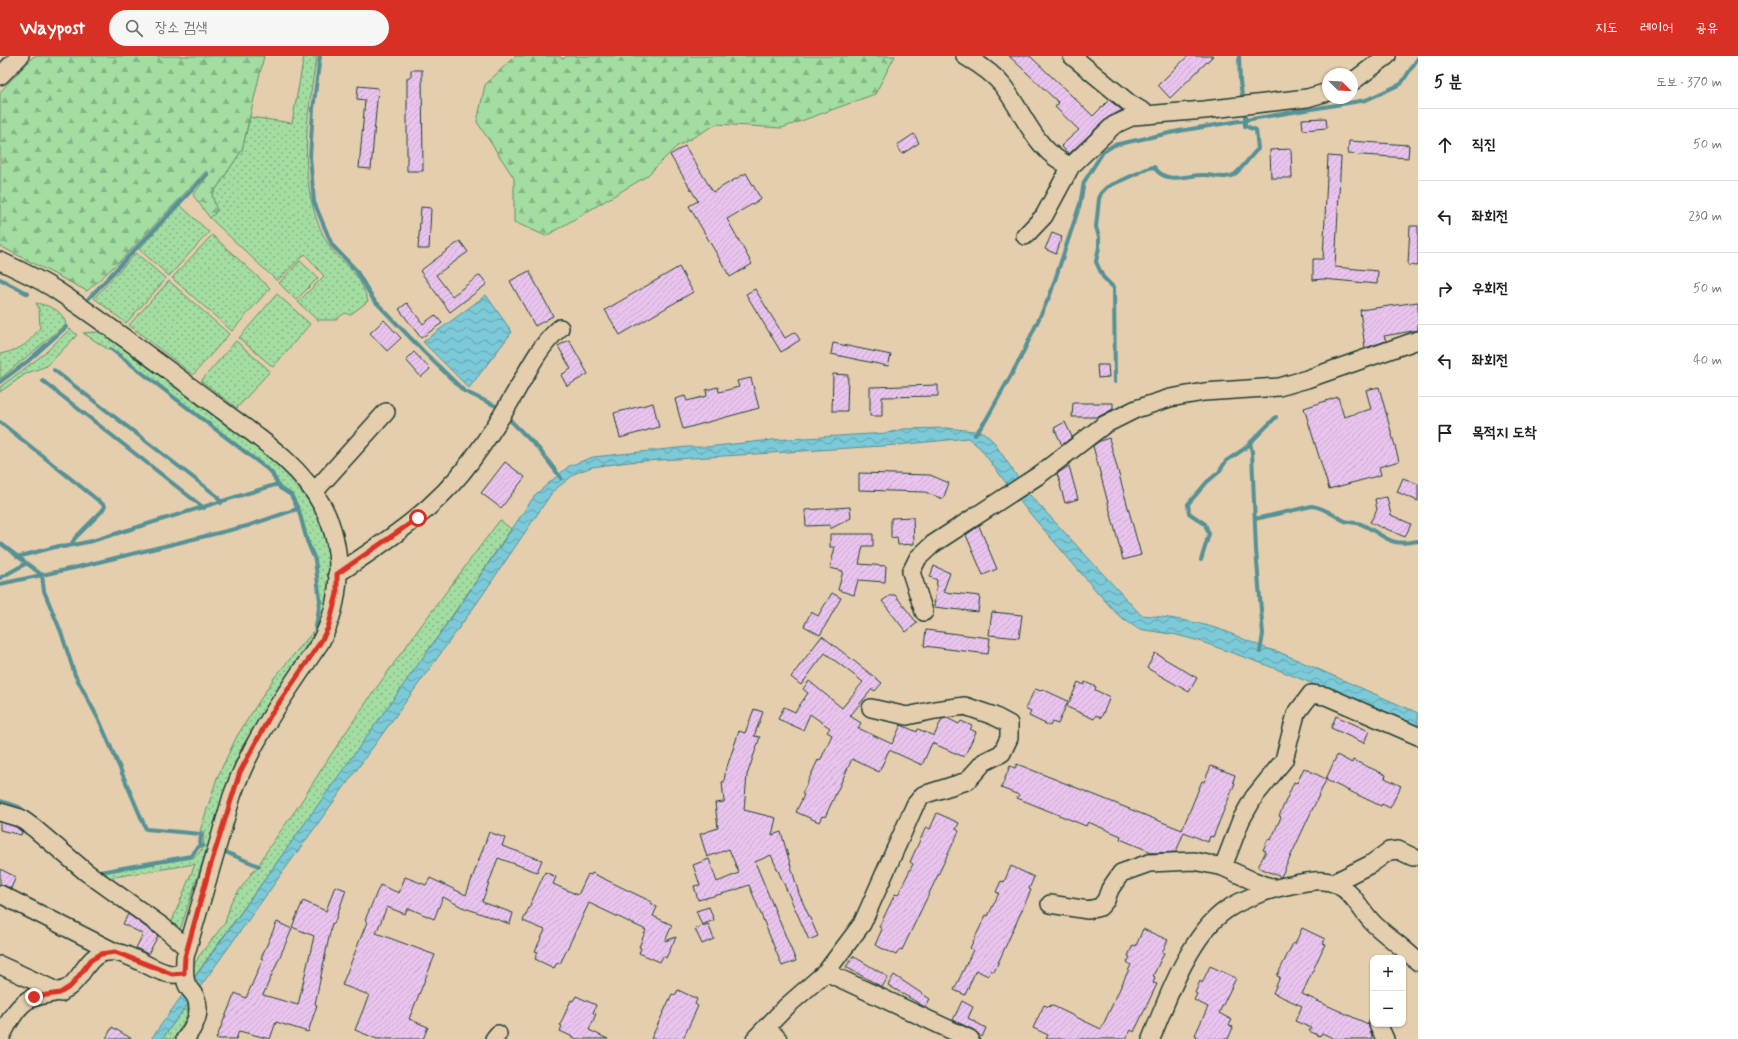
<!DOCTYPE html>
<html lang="ko">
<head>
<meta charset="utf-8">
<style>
	body { margin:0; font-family:Mynerve,"Poor Story",sans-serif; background:#f6f6f6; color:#202124 }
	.controls { position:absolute; right:12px; bottom:12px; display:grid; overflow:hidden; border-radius:8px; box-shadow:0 1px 3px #0004 }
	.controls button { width:36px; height:36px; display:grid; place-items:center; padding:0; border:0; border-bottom:1px solid #e0e0e0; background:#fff; color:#202124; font:20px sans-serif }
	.compass { position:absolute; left:1322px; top:12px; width:36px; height:36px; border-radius:50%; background:#fff; box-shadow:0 1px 3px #0004; rotate:114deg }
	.stop { position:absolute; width:12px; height:12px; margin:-9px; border:3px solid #d93025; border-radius:50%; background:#fff }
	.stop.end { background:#d93025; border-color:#fff; box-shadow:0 1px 4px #0008 }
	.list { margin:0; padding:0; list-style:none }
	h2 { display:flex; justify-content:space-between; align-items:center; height:52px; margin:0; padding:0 16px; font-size:17px }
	h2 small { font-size:13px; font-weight:400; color:#757577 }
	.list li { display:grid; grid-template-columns:26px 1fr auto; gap:12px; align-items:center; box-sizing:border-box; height:72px; padding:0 16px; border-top:1px solid #e0e0e0 }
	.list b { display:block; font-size:15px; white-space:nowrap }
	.list em { font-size:13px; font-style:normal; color:#757577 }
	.icon { flex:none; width:22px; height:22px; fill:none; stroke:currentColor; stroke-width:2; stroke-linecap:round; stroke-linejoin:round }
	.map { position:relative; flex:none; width:1418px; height:983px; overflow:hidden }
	header { display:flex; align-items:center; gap:24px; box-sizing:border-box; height:56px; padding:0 20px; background:#d93025; color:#fff }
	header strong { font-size:19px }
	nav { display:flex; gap:22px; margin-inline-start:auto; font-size:14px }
	.search { width:280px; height:36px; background:#f6f6f6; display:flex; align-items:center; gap:10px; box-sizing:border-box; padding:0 14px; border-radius:22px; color:#757577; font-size:15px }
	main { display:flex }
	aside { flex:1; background:#fff }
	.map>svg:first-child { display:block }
</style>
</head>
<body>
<header>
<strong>Waypost</strong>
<div class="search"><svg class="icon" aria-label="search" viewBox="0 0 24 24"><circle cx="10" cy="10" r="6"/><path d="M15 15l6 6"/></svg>장소 검색</div>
<nav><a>지도</a><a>레이어</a><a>공유</a></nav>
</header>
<main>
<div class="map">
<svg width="1418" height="983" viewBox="0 0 1418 983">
	<defs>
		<pattern id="grass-dots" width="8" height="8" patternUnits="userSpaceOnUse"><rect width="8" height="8" fill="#a3dda2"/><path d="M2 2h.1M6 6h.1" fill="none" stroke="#84b485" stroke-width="1.8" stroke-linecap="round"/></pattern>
		<pattern id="forest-firs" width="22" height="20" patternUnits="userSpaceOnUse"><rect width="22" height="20" fill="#a3dda2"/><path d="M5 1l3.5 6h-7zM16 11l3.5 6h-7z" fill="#84b485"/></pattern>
		<pattern id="water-waves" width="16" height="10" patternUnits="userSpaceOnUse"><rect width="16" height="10" fill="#7bc9d8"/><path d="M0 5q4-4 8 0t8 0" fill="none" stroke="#64a4b0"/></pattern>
		<pattern id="building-hatch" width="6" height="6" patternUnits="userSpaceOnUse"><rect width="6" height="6" fill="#eac4ee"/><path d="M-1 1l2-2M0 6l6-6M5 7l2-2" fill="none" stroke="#c8a9cd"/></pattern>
	</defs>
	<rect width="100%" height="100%" fill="#e4cead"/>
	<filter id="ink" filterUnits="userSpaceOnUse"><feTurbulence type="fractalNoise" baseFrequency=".025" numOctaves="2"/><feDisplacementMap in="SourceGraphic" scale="8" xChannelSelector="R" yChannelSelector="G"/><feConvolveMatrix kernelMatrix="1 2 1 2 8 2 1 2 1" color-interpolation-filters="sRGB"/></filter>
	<g filter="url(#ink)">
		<!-- grass -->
		<path fill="url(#grass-dots)" stroke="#618d6b" d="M304 0H317C306 59 296 134 328 188 335 200 347 207 355 218 361 226 365 235 368 245L350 259 345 257 335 264H317L298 246 324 220 305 198 277 225 210 162 216 155 212 139 242 94 250 61 292 67Z
			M180 149 209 176 169 220 139 193Z
			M212 179 270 232 232 275 172 222Z
			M136 197 166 223 126 267 94 242Z
			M300 205 318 222 296 244 279 227Z
			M169 225 229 278 193 319 129 269Z
			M277 238 310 268 273 311 239 282Z
			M36 247C49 250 62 253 66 268L0 323V298C21 293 26 290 40 272L39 253Z
			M70 273 77 279 47 310 27 317 0 336V331L44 298Z
			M97 276 103 278 281 410 313 444 327 481 330 496V532L324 562 243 689 235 707 180 874 170 870 195 808 107 822 99 817 192 802 199 797 204 790 203 783 204 776 200 775 217 722 237 680 274 622 317 571 321 554 316 504 308 484 300 455 292 439 281 432 272 415 111 292 109 294 83 277Z
			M236 285 270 315 237 352 201 325Z
			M500 464 511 473C409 626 300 774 192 924V913L199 900 225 867 231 846 254 814 258 811C269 788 287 768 301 746 361 648 431 556 500 464Z
			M187 949C189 962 180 973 173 983H162Z"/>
		<!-- forest -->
		<path fill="url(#forest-firs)" stroke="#618d6b" d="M34 0H264L242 94 212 139 217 155 210 162 193 139 209 118 206 115 121 204 87 235 0 190V36Z
			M515 0H559L563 3 567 0H895L875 38 782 72 717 68 676 91 647 120 546 180 514 166V122L477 66 485 29Z"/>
		<!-- water -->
		<path fill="url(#water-waves)" stroke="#569196" d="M486 239 512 276 469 332 423 286Z
			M947 372 983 376 993 385 1029 438 1141 559C1167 561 1193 565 1219 573 1239 580 1258 591 1279 596L1418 657V670L1266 609 1199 585 1177 579 1138 573 1118 559 1098 537 1021 447 980 392 968 382 897 389 629 406 592 411 576 417 553 435 479 544 187 949 162 983H151L459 551 535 439 556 421 569 410 593 401 687 391H706L772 384 887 377 903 373Z"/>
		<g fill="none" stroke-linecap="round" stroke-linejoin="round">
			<!-- stream -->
			<path stroke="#569196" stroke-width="4" d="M320 0 313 53 310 101 314 146 332 189 356 214 373 243 424 296 464 335 496 350 500 354
				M1239 0 1240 26 1243 45
				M0 223 28 238
				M89 242 207 118
				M111 293 271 416 280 432 291 439 299 455 307 485 315 504 320 545 316 571
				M54 314 217 440 221 447
				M43 325 204 452
				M0 326 28 305 66 271
				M1115 326 1114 232 1103 221 1096 206 1099 191V181L1096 171 1099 143 1101 137 1107 131 1149 112 1154 111C1167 130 1187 118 1205 119 1214 119 1227 124 1235 118 1244 111 1250 100 1258 93L1256 74 1245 70V54
				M506 360 539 393 561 422
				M0 366 105 450 102 455 75 482 71 489
				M975 379 986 364 1020 303 1050 239 1080 148 1084 126 1103 96 1114 89 1179 75 1366 44 1401 28 1418 2
				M1250 387 1252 396 1256 494 1263 578 1260 596
				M1255 463 1312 450C1323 451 1333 459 1343 464 1348 467 1355 466 1361 468 1387 480 1387 491 1418 485
				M0 487 42 519 44 535 61 576 75 619 100 666 146 773 201 778 200 789
				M17 501 59 490 63 491 92 485 278 428
				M1201 504 1209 478 1205 468 1189 457 1188 448 1207 426 1219 416 1226 405 1244 393 1276 361
				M0 522 25 508
				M0 528 74 512 247 470 297 453
				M0 745 19 751 41 767
				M225 796 259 810
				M96 816H100L191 800 200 789 203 790"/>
		</g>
		<!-- building -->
		<path fill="url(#building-hatch)" stroke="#1f3d34" d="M1009 0H1030L1093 60 1109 44 1122 54 1107 62 1069 98 1061 90 1079 74 1055 51 1059 47Z
			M1188 0H1213L1170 42 1158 29Z
			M411 14H422L423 115H407V22H411Z
			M358 30 378 32 371 113 359 112 365 44 357 43Z
			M1326 62 1327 72 1303 74 1302 63Z
			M914 78 919 87 902 98 897 89Z
			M1349 85 1409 89 1408 102 1348 98Z
			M685 90 713 136 746 117 761 143 727 163 752 208 730 221 689 150 698 145 670 99Z
			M1291 93 1292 122H1271L1270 94Z
			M1328 100 1341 101 1335 211 1378 215 1377 228 1323 223 1313 224V203H1323Z
			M421 151 431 152 429 193H418Z
			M1410 170H1418V210L1408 209Z
			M1052 177 1062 181 1056 198 1045 193Z
			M460 185 468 196 436 219 452 240 480 219 487 228 450 256 420 215Z
			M679 211 693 236 620 279 605 254Z
			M529 215 553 260 535 270 510 225Z
			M755 233 785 282 795 276 800 284 781 296 746 238Z
			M1418 246V274L1384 280 1386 285 1365 292 1360 254Z
			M407 247 423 268 435 259 442 267 421 282 399 253Z
			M384 264 401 282 387 295 370 277Z
			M569 284 588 318 567 330 561 319 571 313 558 290Z
			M833 287 891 299 888 310 831 298Z
			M414 296 430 313 421 321 406 304Z
			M1097 309H1108L1109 321 1098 322Z
			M833 318 848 319 847 355H832Z
			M751 322 759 352 683 373 675 343 685 340 687 345 707 340 706 334 718 331 719 336 739 331 737 325Z
			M938 329V340L882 341V360H870V331Z
			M1379 331 1399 405 1379 411 1381 419 1329 433 1304 352 1338 341 1344 361 1371 353 1366 334Z
			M653 347 659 371 620 382 614 357Z
			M1073 347H1113V353L1098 361H1072Z
			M1065 366 1072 381 1062 389 1054 372Z
			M1109 382 1141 499 1123 504 1093 390 1100 385Z
			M505 406 525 421 501 452 481 437Z
			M1069 410 1078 443 1065 447 1060 429H1061L1057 418Z
			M859 417 930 419 949 427 943 443 925 436 859 434Z
			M1403 422 1418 428V445L1397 436Z
			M1387 441 1391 459 1411 468 1405 481 1382 471V472L1370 466 1377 454 1375 443Z
			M850 451 851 462 830 473V469L806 470 805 454Z
			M913 461 914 488 898 489 897 481 891 482V462Z
			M979 470 997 513 983 519 966 479Z
			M830 478H873V490H863L859 508 886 510 885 526 858 524 854 539 838 534 843 515 830 512 835 491H830Z
			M934 510 950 517 943 536 980 540 978 556 934 551 937 524 930 521Z
			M832 537 841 542 820 579 804 570 811 556 818 560Z
			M891 539H895L917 567 906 576 882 545Z
			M992 556 1022 559 1019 582 989 579Z
			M926 574 990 582 988 598 924 590Z
			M822 580 882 627 875 635 872 633 850 660 861 667 858 672 892 688 901 669 917 676 918 673 934 680 942 663 947 662 959 668 961 665 972 670 970 673 976 676 964 701 932 687 922 709 889 694 879 716 852 703 825 761 822 760 819 766 796 756 804 739 802 738 818 704 820 705 832 679 827 676 830 672 810 658 803 674 778 663 784 651 795 656 808 637 803 633 809 625 842 652 863 626 825 597 801 629 791 621Z
			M1155 597 1197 622 1189 636 1147 612Z
			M1078 626 1084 629 1085 626 1096 631 1095 634 1110 641 1101 662 1096 659 1094 663 1067 651Z
			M1035 633 1041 635 1042 633 1068 645 1058 668 1052 666 1050 670 1029 660 1031 656 1025 653Z
			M754 653 763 656 754 680 760 681 747 719 744 754 776 762 772 779 781 776 799 838 818 880 809 884 771 799 755 806 796 905 782 910 749 829 733 835 698 844 694 830 700 829 693 809 709 803 717 826 739 817 729 793 707 801 700 778 718 772 715 747 724 746 722 726H724L726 711H727L739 675 745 677Z
			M1336 660 1369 675 1364 687 1331 672Z
			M1337 699 1352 707 1353 704 1386 719 1385 722 1401 730 1390 752 1382 748 1381 750 1326 724 1281 821 1258 811 1266 795 1263 794 1268 783 1271 784 1281 761 1279 760 1294 726 1297 727 1304 712 1326 723Z
			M1017 708 1182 774 1202 725 1204 726 1211 710 1235 719 1233 726 1235 727 1213 781 1210 780 1208 786 1184 776 1176 796 1154 797 1120 783 1121 780 1088 766 1086 770 1017 742 1019 739 1001 732 1010 710 1015 712Z
			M937 757 959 767 956 773 959 775 902 894 900 893 896 899 875 889 882 873 879 871 895 838 898 839 905 824 913 808 910 806 926 771 930 773Z
			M0 766 16 771 22 776 21 779 0 774Z
			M489 776 505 782 502 790 542 804 537 816 498 802 482 846 513 857 510 868 462 851 443 841 434 863 411 853H407L405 858 387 851 376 877 435 899 409 963 428 971 423 983H377L355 974 369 939 342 929 367 866 365 864 380 829 399 837 405 821 426 829 430 822 466 839Z
			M1011 810 1034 821 1029 833 1031 834 994 916 991 914 988 920 976 914 965 939 954 934 973 894 970 892 986 859 988 860 999 837 996 836 1001 825 1004 826Z
			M0 813 16 821 11 832 0 828Z
			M545 816 556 821 553 828 578 839 588 818 591 819 592 817 652 846 651 848 657 851 653 860 672 869 665 885 676 881 666 902 663 900 660 906 639 897 641 892 639 891 646 874 589 847 560 908 557 907 554 912 535 903 538 896 535 895 545 874 523 865Z
			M335 830 346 834 334 868 332 867 315 948 317 949 308 976 276 966 270 983 239 975 236 983H216L235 937 246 942 263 903 261 902 277 866 292 873 263 939 298 949 314 880 292 871 303 845 326 855Z
			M709 851 714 864 702 869 696 855Z
			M128 858 158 880 148 898 136 892 143 878 123 868Z
			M708 868 714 883 702 888 695 873Z
			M1302 872 1325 883 1323 888H1325L1302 938 1368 968 1372 980 1371 983H1335L1322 977 1320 980 1309 975 1311 972 1295 965 1302 950 1273 937 1280 921 1277 920 1293 887 1295 888Z
			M1143 873 1168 884 1162 896 1164 897 1153 920 1155 921 1153 927 1157 928 1134 976 1131 974 1126 983H1046L1048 979 1033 972 1044 949 1049 951 1051 949 1101 973 1131 909 1127 907 1130 901 1128 900 1133 889 1136 890Z
			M853 900 888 921 882 931 846 911Z
			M1210 910 1236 922 1219 957 1232 964 1229 969 1233 971 1228 983H1196L1197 980 1195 979 1208 951 1194 944 1197 938 1195 937 1200 925 1202 927Z
			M894 919 930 943 925 951 888 929Z
			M678 934 697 943 695 948 698 950 683 983H651L672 938 675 939Z
			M576 940 596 949 593 957 596 958 589 974 608 983H577L560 975 562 970 560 969 571 944 573 945Z
			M962 945 973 951 968 962 986 972 982 981 974 974 953 964Z
			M112 971 132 983H106Z"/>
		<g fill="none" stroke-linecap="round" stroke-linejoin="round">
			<!-- minor casing -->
			<g stroke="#1f3d34" stroke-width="20">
				<path id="minor" d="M965 0C979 8 993 17 1003 30 1024 57 1037 98 1071 110
					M1072 0 1129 47 1149 59
					M0 20 20 0
					M1352 26 1387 0
					M1025 180 1044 160 1071 110 1114 69 1134 60 1204 54 1307 42 1328 36
					M0 205C19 214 39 223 56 234 109 269 160 308 211 346 251 377 299 405 323 451 345 493 342 546 320 587 286 637 252 683 232 740L185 901C185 910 183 920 187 929 189 934 194 937 196 942 202 957 194 971 185 983
					M314 436 386 356
					M337 518C387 485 435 454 471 405 485 386 499 365 511 344 526 319 537 292 560 272
					M924 556 911 516 918 502 933 488 1039 419 1104 369 1136 353 1170 342 1204 336 1279 331 1307 323 1418 284
					M0 756 20 762 34 772 86 816 163 871 187 892
					M1223 811 1241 764 1254 741 1284 704 1296 658 1311 638 1326 640 1418 680
					M1333 827 1371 808 1389 795 1398 794 1413 801
					M0 838 115 896
					M1050 848 1088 854 1100 851 1106 844 1110 833 1121 817 1149 807 1194 805 1223 811 1251 824 1273 832
					M0 909 61 937
					M826 916 970 983
					M1378 968 1385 983
					M766 971 778 983
					M0 983C6 971 13 956 24 947 36 936 55 941 69 931 85 919 88 893 115 896 133 898 155 917 172 918 176 919 180 917 184 917
					M494 983 498 978
					M755 983 787 950 826 916 862 868 915 749 923 739 967 725 984 706 1002 697 1009 682V668L994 660 965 650 935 654 907 660 871 652
					M1151 983C1167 943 1190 879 1226 854 1242 843 1272 832 1291 829 1307 826 1322 821 1338 829 1354 837 1362 857 1375 869 1389 882 1404 892 1418 906"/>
			</g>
			<!-- minor -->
			<use href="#minor" stroke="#e4cead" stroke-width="17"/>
		</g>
	</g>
	<g fill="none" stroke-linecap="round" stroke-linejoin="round" filter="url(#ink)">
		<!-- route -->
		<path stroke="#d93025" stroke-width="5" d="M34 941 60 937 71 930 91 904 101 898 115 896 172 918 184 917 185 901 209 814 240 716 270 660 320 587 328 572 337 538V518L418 462"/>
	</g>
</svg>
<div class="controls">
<button>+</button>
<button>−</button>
</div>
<svg class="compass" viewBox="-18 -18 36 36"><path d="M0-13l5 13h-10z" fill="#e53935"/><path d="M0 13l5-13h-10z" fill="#757577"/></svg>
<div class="stop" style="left:418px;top:462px"></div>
<div class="stop end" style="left:34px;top:941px"></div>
</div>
<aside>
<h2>5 분<small>도보 · 370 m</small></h2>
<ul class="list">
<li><svg class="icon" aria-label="ahead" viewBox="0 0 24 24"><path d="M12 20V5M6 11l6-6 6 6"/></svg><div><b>직진</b></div><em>50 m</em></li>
<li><svg class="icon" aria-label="left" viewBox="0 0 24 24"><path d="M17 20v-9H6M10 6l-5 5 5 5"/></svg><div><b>좌회전</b></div><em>230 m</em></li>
<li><svg class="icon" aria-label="right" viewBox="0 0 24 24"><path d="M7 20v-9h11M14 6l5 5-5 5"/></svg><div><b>우회전</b></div><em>50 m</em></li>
<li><svg class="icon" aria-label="left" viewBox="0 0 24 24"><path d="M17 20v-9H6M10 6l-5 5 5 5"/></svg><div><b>좌회전</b></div><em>40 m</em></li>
<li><svg class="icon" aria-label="arrive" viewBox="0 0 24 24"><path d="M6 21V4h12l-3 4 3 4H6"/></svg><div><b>목적지 도착</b></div></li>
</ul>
</aside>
</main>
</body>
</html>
